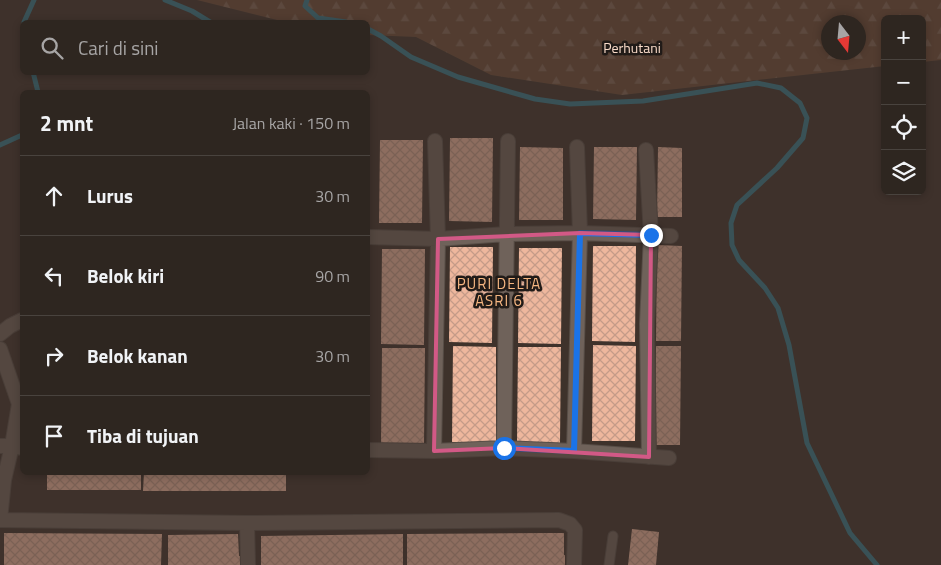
<!DOCTYPE html>
<html lang="id">
<head>
<meta charset="utf-8">
<style>
	body { margin:0; font-family:"Titillium Web",sans-serif; background:#362e29; color:#f1f3f6 }
	.controls { position:absolute; right:15px; top:15px; display:grid; overflow:hidden; border-radius:8px; box-shadow:0 2px 8px #0003 }
	.controls button { width:45px; height:45px; display:grid; place-items:center; padding:0; border:0; border-bottom:1px solid #49433e; background:#2e2620; color:#f1f3f6; font:25px sans-serif }
	.compass { position:absolute; left:821px; top:15px; width:45px; height:45px; border-radius:50%; background:#2e2620; box-shadow:0 2px 8px #0003; rotate:164deg }
	.stop { position:absolute; width:15px; height:15px; margin:-11px; border:4px solid #1a73e8; border-radius:50%; background:#fff }
	.stop.end { background:#1a73e8; border-color:#fff; box-shadow:0 1px 5px #0008 }
	.list { margin:0; padding:0; list-style:none }
	h2 { display:flex; justify-content:space-between; align-items:center; height:65px; margin:0; padding:0 20px; font-size:21px }
	h2 small { font-size:16px; font-weight:400; color:#a7a5a5 }
	.list li { display:grid; grid-template-columns:32px 1fr auto; gap:15px; align-items:center; box-sizing:border-box; height:80px; padding:0 20px; border-top:1px solid #49433e }
	.list b { display:block; font-size:19px; white-space:nowrap }
	.list em { font-size:16px; font-style:normal; color:#a7a5a5 }
	.icon { flex:none; width:28px; height:28px; fill:none; stroke:currentColor; stroke-width:2; stroke-linecap:round; stroke-linejoin:round }
	.map { position:relative; flex:none; width:941px; height:565px; overflow:hidden }
	.search { position:absolute; background:#2e2620; box-shadow:0 2px 8px #0003; left:20px; top:20px; width:350px; height:55px; display:flex; align-items:center; gap:12px; box-sizing:border-box; padding:0 18px; border-radius:8px; color:#a7a5a5; font-size:19px }
	.panel { position:absolute; background:#2e2620; box-shadow:0 2px 8px #0003; left:20px; top:90px; width:350px; height:385px; border-radius:8px }
	.map>svg:first-child { display:block }
</style>
</head>
<body>
<div class="map">
<svg width="941" height="565" viewBox="0 0 941 565">
	<defs>
		<pattern id="forest-firs" width="22" height="20" patternUnits="userSpaceOnUse" patternTransform="scale(1.25)"><rect width="22" height="20" fill="#6a4b37"/><path d="M5 1l3.5 6h-7zM16 11l3.5 6h-7z" fill="#806554"/></pattern>
		<pattern id="building-cross-hatch" width="8" height="8" patternUnits="userSpaceOnUse" patternTransform="scale(1.25)"><rect width="8" height="8" fill="#eeb79d"/><path d="M0 0l8 8M0 8l8-8" fill="none" stroke="#c59b88"/></pattern>
	</defs>
	<rect width="100%" height="100%" fill="#3e322b"/>
	<!-- forest -->
	<path fill="url(#forest-firs)" fill-rule="evenodd" d="M197 0H941V60L922 62V19H885V66L622 95 491 75 416 37 368 35V22H285ZM828 22H858V52H828Z"/>
	<g fill="none" stroke-linecap="round" stroke-linejoin="round">
		<!-- stream -->
		<path stroke="#337889" stroke-width="5" d="M165 0 192 11 210 22
			M307 0 305 6 318 18 346 22
			M24 22 34 0
			M368 29 381 36 411 57 458 77 535 99 570 104 643 101 757 83 781 88 800 103 807 118 803 138 777 168 737 205 731 223 732 245 739 260 765 288 778 308 789 345 807 443 850 533 877 565
			M33 72 38 92
			M0 145 22 135"/>
	</g>
	<!-- building -->
	<path fill="url(#building-cross-hatch)" d="M450 138H493L492 222 449 221Z
		M380 140H423L422 223H379Z
		M520 147 563 148V220H519Z
		M594 147H637L636 220 593 219Z
		M658 147 682 148V217H657Z
		M657 245 682 246 681 341H656Z
		M593 246H636L635 342 592 341Z
		M450 247H493L492 343 449 342Z
		M519 248H562L561 344 518 343Z
		M382 249H425L424 345 381 344Z
		M593 345 636 346 635 441H592Z
		M453 346 496 347V442H452Z
		M656 346H681L680 445H655Z
		M518 347H561L560 443 517 442Z
		M382 348H425L424 444 381 443Z
		M47 472H141V490H47Z
		M144 472H286V491H143Z
		M632 529 659 532 656 565H628Z
		M4 533 162 534 161 565H4Z
		M549 533H564V555H565V565H407V534Z
		M238 534 239 556H240V565H168V535Z
		M403 534V565H261V536Z"/>
	<g fill="none" stroke-linecap="round" stroke-linejoin="round">
		<!-- service casing -->
		<g stroke="#584e47" stroke-width="11">
			<path id="service" d="M609 565 613 536"/>
		</g>
		<!-- minor casing -->
		<g stroke="#584e47" stroke-width="16">
			<path id="minor" d="M646 150 651 235 647 324 649 457
				M368 237 438 239 506 234 580 233 671 236
				M0 334 10 326 22 320
				M0 349 19 404 12 446H0
				M504 448 508 141
				M368 450 434 451 504 448 574 451 669 458
				M434 451 438 239 435 141
				M574 451 580 233 577 147
				M0 520 247 523 248 565
				M0 520 4 480 12 446 22 448
				M247 523 559 520 570 524 575 530 574 565"/>
		</g>
		<!-- service -->
		<use href="#service" stroke="#6f625a" stroke-width="9"/>
		<!-- minor -->
		<use href="#minor" stroke="#6f625a" stroke-width="14"/>
	</g>
	<g fill="none" stroke-linecap="round" stroke-linejoin="round">
		<!-- route -->
		<path stroke="#1a73e8" stroke-width="6" d="M504 448 574 451 580 233 651 235"/>
	</g>
	<!-- marked area -->
	<path d="M0 0H941V565H0ZM580 233 651 235 649 457 504 448 434 451 438 239Z" fill="#3e322b" fill-opacity=".55" fill-rule="evenodd"/>
	<path fill="none" stroke="#d25986" stroke-width="4" stroke-linejoin="round" d="M580 233 651 235 649 457 504 448 434 451 438 239Z"/>
	<g text-anchor="middle" dominant-baseline="central" stroke-width="5" stroke-linejoin="round" paint-order="stroke">
		<!-- park labels -->
		<g font-size="14" fill="#f9dbc9" stroke="#211b18">
			<text x="632" y="47">Perhutani</text>
		</g>
		<!-- neighbourhood labels -->
		<g font-size="15" letter-spacing="1" fill="#f4b581" stroke="#211b18">
			<text x="499" y="283">PURI DELTA<tspan x="499" dy="17">ASRI 6</tspan></text>
		</g>
	</g>
</svg>
<div class="controls">
<button>+</button>
<button>−</button>
<button><svg class="icon" aria-label="locate" viewBox="0 0 24 24"><circle cx="12" cy="12" r="6"/><path d="M12 2v4M12 18v4M2 12h4M18 12h4"/></svg></button>
<button><svg class="icon" aria-label="layers" viewBox="0 0 24 24"><path d="M12 4l9 5-9 5-9-5zM3 14l9 5 9-5"/></svg></button>
</div>
<svg class="compass" viewBox="-18 -18 36 36"><path d="M0-13l5 13h-10z" fill="#e53935"/><path d="M0 13l5-13h-10z" fill="#a7a5a5"/></svg>
<div class="stop" style="left:504px;top:448px"></div>
<div class="stop end" style="left:651px;top:235px"></div>
<div class="search"><svg class="icon" aria-label="search" viewBox="0 0 24 24"><circle cx="10" cy="10" r="6"/><path d="M15 15l6 6"/></svg>Cari di sini</div>
<section class="panel">
<h2>2 mnt<small>Jalan kaki · 150 m</small></h2>
<ul class="list">
<li><svg class="icon" aria-label="ahead" viewBox="0 0 24 24"><path d="M12 20V5M6 11l6-6 6 6"/></svg><div><b>Lurus</b></div><em>30 m</em></li>
<li><svg class="icon" aria-label="left" viewBox="0 0 24 24"><path d="M17 20v-9H6M10 6l-5 5 5 5"/></svg><div><b>Belok kiri</b></div><em>90 m</em></li>
<li><svg class="icon" aria-label="right" viewBox="0 0 24 24"><path d="M7 20v-9h11M14 6l5 5-5 5"/></svg><div><b>Belok kanan</b></div><em>30 m</em></li>
<li><svg class="icon" aria-label="arrive" viewBox="0 0 24 24"><path d="M6 21V4h12l-3 4 3 4H6"/></svg><div><b>Tiba di tujuan</b></div></li>
</ul>
</section>
</div>
</body>
</html>
